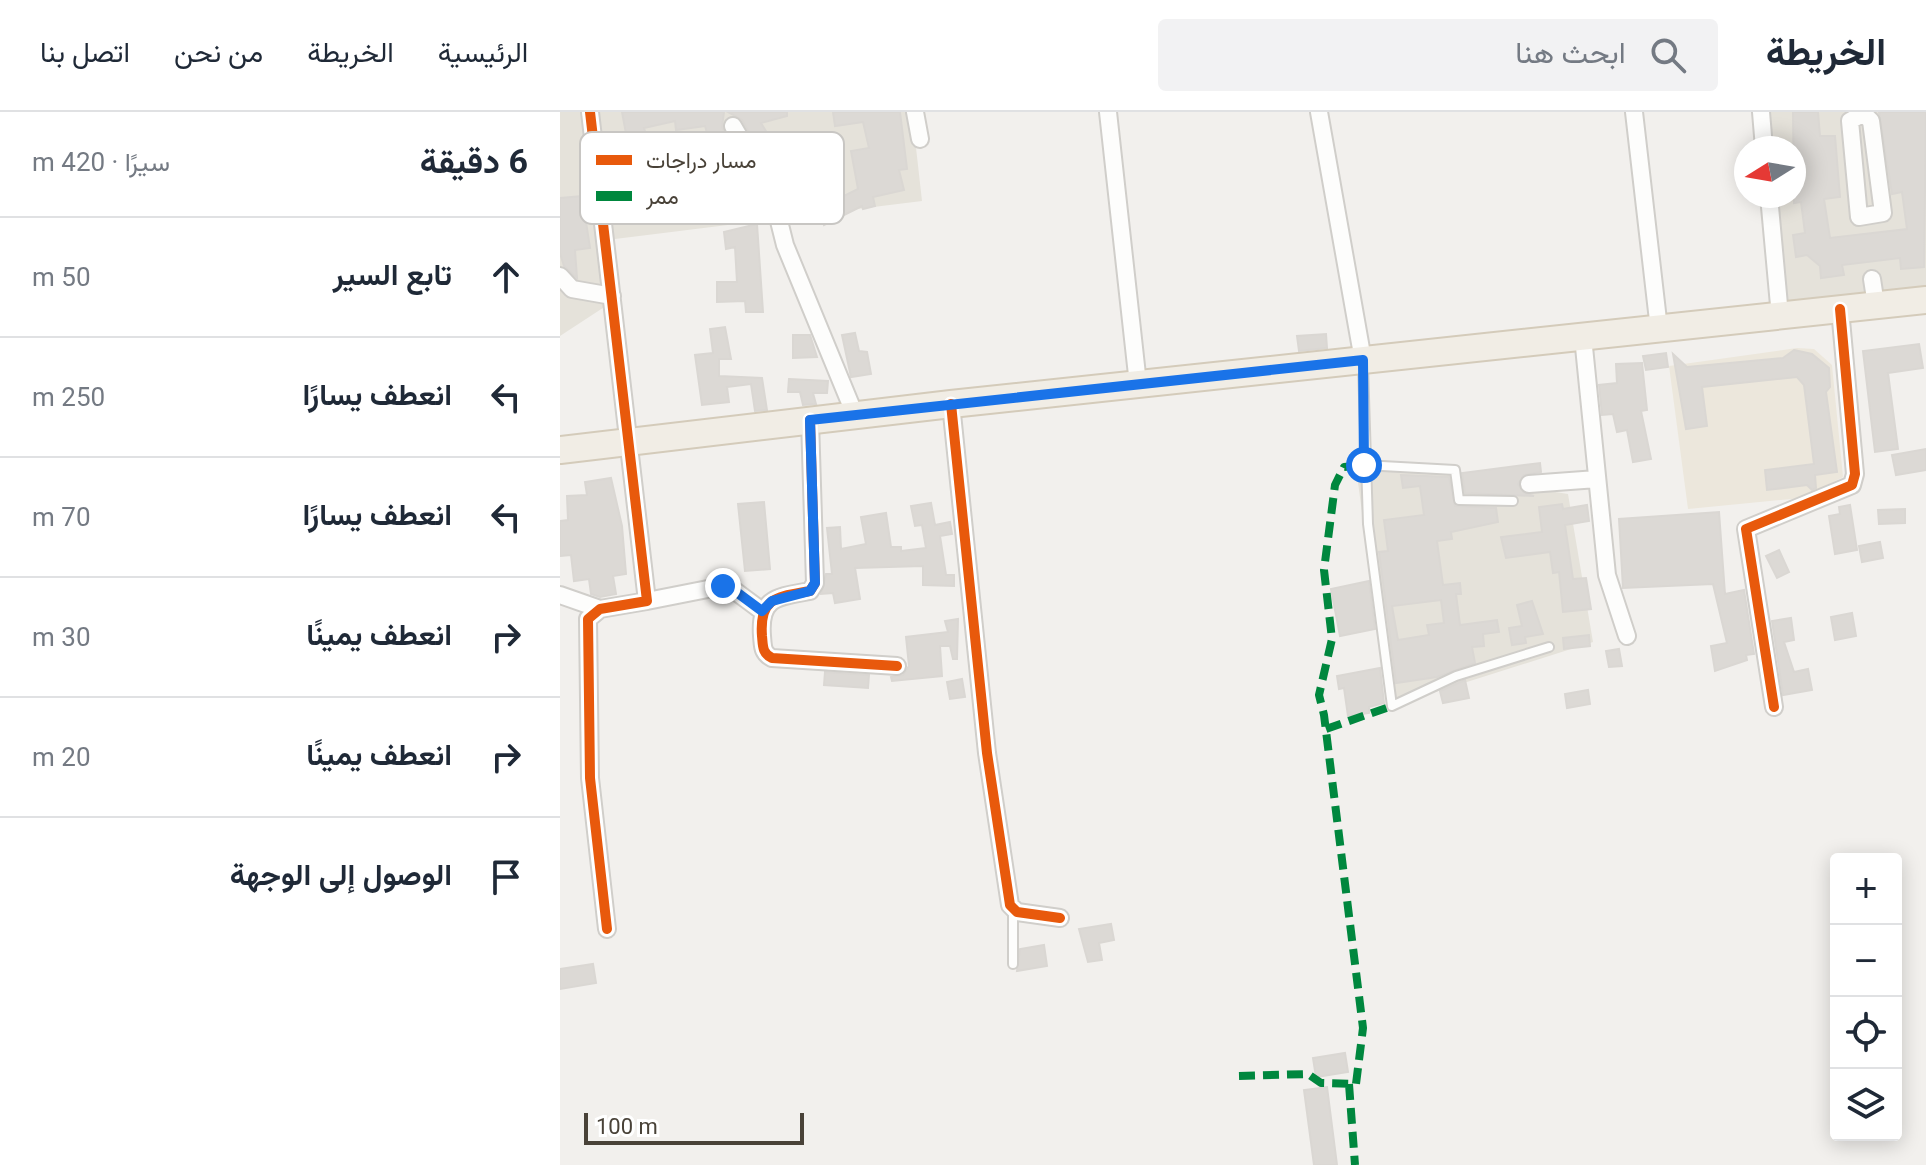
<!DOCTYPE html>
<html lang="ar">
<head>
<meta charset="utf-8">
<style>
	body { margin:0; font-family:Roboto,Vazirmatn,sans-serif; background:#f2f2f3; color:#1f2937; direction:rtl }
	.controls { position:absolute; right:24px; bottom:24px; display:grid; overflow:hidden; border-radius:8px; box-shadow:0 4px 20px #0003 }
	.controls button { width:72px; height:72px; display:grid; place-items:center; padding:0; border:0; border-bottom:2px solid #e0e1e3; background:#fff; color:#1f2937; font:40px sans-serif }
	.compass { position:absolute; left:1174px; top:24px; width:72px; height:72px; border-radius:50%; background:#fff; box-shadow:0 4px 20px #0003; rotate:259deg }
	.scale { position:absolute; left:24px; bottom:20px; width:220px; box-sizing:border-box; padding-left:8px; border:4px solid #494238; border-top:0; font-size:22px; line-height:28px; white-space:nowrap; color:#494238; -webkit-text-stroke:6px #fff; paint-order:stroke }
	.stop { position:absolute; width:24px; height:24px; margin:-18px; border:6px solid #1a73e8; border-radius:50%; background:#fff }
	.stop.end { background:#1a73e8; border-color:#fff; box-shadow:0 2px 8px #0008 }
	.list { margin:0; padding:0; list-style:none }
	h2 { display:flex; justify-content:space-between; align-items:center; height:104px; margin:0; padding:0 32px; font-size:34px }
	h2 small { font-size:26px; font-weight:400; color:#747a83 }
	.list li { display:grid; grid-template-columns:52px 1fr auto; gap:24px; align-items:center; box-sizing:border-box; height:120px; padding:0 32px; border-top:2px solid #e0e1e3 }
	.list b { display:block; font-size:30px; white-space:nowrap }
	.list em { font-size:26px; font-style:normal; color:#747a83 }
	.icon { flex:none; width:44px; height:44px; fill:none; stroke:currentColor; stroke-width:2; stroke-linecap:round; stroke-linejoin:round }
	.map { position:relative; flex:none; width:1366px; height:1053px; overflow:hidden; direction:ltr }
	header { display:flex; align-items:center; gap:48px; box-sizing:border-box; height:112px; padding:0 40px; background:#fff; border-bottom:2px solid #e0e1e3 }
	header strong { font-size:38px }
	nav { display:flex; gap:44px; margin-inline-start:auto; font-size:28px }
	.search { width:560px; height:72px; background:#f2f2f3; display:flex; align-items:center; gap:20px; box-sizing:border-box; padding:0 28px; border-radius:8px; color:#747a83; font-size:30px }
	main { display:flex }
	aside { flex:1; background:#fff }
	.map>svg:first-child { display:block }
</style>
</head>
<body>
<header>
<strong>الخريطة</strong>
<div class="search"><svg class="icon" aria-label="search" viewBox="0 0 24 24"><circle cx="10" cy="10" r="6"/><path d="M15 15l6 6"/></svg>ابحث هنا</div>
<nav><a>الرئيسية</a><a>الخريطة</a><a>من نحن</a><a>اتصل بنا</a></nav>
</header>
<main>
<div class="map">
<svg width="1366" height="1053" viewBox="0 0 1366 1053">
	<rect width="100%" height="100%" fill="#f2f0ed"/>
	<!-- residential -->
	<path fill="#e5e2da" d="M0 0H352L362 89 47 128 52 190 0 224Z
		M1196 0H1366V174L1213 192 1204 84H1234V36H1199Z
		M795 348 1008 382 1033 530 828 595Z"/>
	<!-- education -->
	<path fill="#ece7dc" d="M1237 236 1254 237 1272 253 1283 365 1242 386 1128 397 1109 254Z"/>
	<!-- building -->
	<path fill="#dcd9d5" stroke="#dad7d3" stroke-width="2" fill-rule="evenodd" d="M62 0H164L162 15 171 32 180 74 191 68 203 92 180 105 168 79 142 84 137 55 156 52 145 14 116 18 115 9 84 16 91 39 76 43 80 69 90 67 92 74 116 70 119 89 98 92 97 87 69 94 63 68 56 69 50 31 67 27Z
		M168 0H227V4L201 11 223 47 227 64 218 70 182 8Z
		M273 0H340L347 57 339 58 344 78 313 85 315 94 303 97 302 94 264 113 259 97 278 91 276 88 298 77 291 39 309 36 303 10 275 14Z
		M1233 0H1258L1260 24H1275L1280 85 1264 87 1270 126 1347 117 1342 80 1332 82 1319 0H1366L1364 155 1341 157 1340 146 1282 153 1284 163 1261 166 1260 154 1247 143 1236 145 1233 123 1245 121 1241 90 1234 91Z
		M22 84 30 136 15 138 17 166 4 154 0 141V86Z
		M197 112 203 200H186L185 189 157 190V170H177L175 135 166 137 164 120Z
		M165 215 171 247H159V264L202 266 207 298 195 299 191 272 167 275 169 290 142 293 135 243 153 241 150 217Z
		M295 221 299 239 307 240 311 262 291 265 282 223Z
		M766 222 767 236 739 239 737 224Z
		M233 223H250L257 245 233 246Z
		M1359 232 1363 256 1328 261 1338 337 1315 340 1303 239Z
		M1234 238 1252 242 1269 256 1270 275 1266 280 1277 360 1255 363 1256 376 1252 378 1247 373 1207 378 1205 358 1254 352 1244 273 1237 265 1142 275 1147 314 1126 317 1113 242 1127 255 1223 246Z
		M1106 241 1108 255 1086 258 1083 244Z
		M1082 251 1087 298 1081 299 1091 347 1073 350 1067 318 1057 320 1053 302 1042 303 1039 273 1057 271 1056 252Z
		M229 267 268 269 267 281H253L256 292 243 293 240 280H228Z
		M1366 337V358L1336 363 1332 343Z
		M980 351 981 360 964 363 958 372 964 381 974 384 905 381 902 361Z
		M841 363 889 365 895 394 936 396 938 410 891 420 892 427 877 429 883 473 900 471 901 482H896L900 513 937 508 939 520 923 522 924 534 912 535 915 551 877 565 836 571 819 440 828 439 824 408 864 403 860 374 843 376ZM881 488 884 511 867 513 869 523 838 528 832 494Z
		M51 366 62 414 66 462 53 464 56 482 40 485 31 482 29 467 14 469 11 443 0 444V409L8 408 7 384 27 383 25 370Z
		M204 390 210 457 185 459 178 392Z
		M371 391 375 413 390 410 392 422 380 424 386 463H394V474L363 473V454L295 456 300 487 275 491 273 481 261 482 266 462H272L267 416 280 415 281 437 306 432 301 405 326 401 331 435H341V439L366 436 362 413 355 414 351 394Z
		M1002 392 1003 397 1027 393 1029 409 1005 413 1013 467 1026 466 1031 497 1003 500 999 460 993 461 990 440 946 446 941 425 982 420 979 395Z
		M1290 393 1297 438 1275 442 1269 404 1280 402 1279 395Z
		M1345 397V411L1319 412 1318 398Z
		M1159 400 1165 482 1184 478 1194 542 1186 543 1187 548 1155 559 1151 534 1167 531 1153 472 1063 476 1059 407Z
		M1320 430 1323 446 1302 450 1299 434Z
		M1219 438 1229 460 1217 466 1206 444Z
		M809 469 815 517 780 524 771 477Z
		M972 489 983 522 965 525 966 531 952 533 949 516 962 514 957 493Z
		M1292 501 1296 524 1275 528 1271 505Z
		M1231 506 1234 528 1224 530 1234 560 1248 557 1252 578 1223 583 1212 509Z
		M398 507 397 547H393L390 534H380L382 564 332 569 331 565 343 563 349 554 346 525 388 520 385 509Z
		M1029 523 1030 534 1004 537 1003 526Z
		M1059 537 1062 554 1049 555 1046 539Z
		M820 556 824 591 809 595V601L788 604 784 576 779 577 777 564Z
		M265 560 309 563 308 576 264 573Z
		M402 567 405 585 390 587 387 570Z
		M905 568 909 586 883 591 880 579Z
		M1028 578 1030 592 1007 596 1005 582Z
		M551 812 554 828 539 831 542 848 528 850 519 817Z
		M484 833 487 854 457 859 460 837Z
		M33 852 36 871 0 877V857Z
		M785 941 788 960 756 965 753 946Z
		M767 975 777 1053H754L744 978Z"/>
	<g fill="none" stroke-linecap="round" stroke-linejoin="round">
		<!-- lane casing -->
		<g stroke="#d0ceca" stroke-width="12">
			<path id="lane" d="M803 253 808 412 832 594 896 564 989 535
				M804 353 895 358 899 388 953 389
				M453 852V799"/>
		</g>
		<!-- street casing -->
		<g stroke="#d0ceca" stroke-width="20">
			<path id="street" d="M30 0 87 489 40 497 28 507 30 666 47 817
				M355 0 360 27
				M548 0 578 272
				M759 0 803 248
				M1074 0 1099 217
				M1201 0 1204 36
				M1302 0 1311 9 1323 101 1299 105 1290 9 1302 2
				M173 14 212 81 225 133 295 303
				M1209 84 1220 204
				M0 164 12 177 52 184
				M1312 167 1316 193
				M1023 225 1047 463 1067 524
				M391 292 427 641 450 793 457 800 500 806
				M250 308 255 471 250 479C217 485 199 485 202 524 203 534 202 541 212 546L337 554
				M969 372 1037 367
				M0 483 40 497
				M87 489 163 474 171 476 202 499
				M1214 595 1186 417 1292 373 1295 362 1280 197"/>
		</g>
		<!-- primary casing -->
		<g stroke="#d4cbba" stroke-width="30">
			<path id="primary" d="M0 338 391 292 1366 188"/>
		</g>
		<!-- lane -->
		<use href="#lane" stroke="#fdfdfc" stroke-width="8"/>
		<!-- street -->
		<use href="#street" stroke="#fdfdfc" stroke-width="16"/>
		<!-- primary -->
		<use href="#primary" stroke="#f1ede5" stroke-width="26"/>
		<!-- quiet -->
		<path stroke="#00873e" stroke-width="8" stroke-dasharray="16 8" stroke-linecap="butt" d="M766 617 832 594
			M679 964 748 962 761 971 796 972 803 916 764 603 759 583 772 527 764 458 775 373 784 355 804 353
			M789 972 795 1053"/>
		<!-- cycleway casing -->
		<g stroke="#fff" stroke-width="15">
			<path id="cycleway" d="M30 0 87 489 40 497 28 507 30 666 47 817
				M391 292 427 641 450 793 457 800 500 806
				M250 308 255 471 250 479C217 485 199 485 202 524 203 534 202 541 212 546L337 554
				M1214 595 1186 417 1292 373 1295 362 1280 197"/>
		</g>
		<!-- cycleway -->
		<use href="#cycleway" stroke="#e8590c" stroke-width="10"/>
	</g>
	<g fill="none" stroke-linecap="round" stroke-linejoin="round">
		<!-- route -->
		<path stroke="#1a73e8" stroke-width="10" d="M163 474 171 476 202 499 212 489 250 479 255 471 250 308 803 248 804 353"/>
	</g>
	<!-- legend -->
	<rect x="20" y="20" width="264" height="92" rx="12" fill="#fff" stroke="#c8c6c3" stroke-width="2"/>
	<rect x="36" y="43" width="36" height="10" fill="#e8590c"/>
	<rect x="36" y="79" width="36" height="10" fill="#00873e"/>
	<g font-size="22" fill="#494238">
		<text x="86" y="56">مسار دراجات</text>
		<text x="86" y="92">ممر</text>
	</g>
</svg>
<div class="controls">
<button>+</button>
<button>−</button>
<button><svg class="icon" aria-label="locate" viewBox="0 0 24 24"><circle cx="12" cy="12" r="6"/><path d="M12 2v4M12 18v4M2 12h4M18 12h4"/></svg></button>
<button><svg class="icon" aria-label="layers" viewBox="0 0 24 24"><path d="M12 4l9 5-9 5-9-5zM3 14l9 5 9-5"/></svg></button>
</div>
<svg class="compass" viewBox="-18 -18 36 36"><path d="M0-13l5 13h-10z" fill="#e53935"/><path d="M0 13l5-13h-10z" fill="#747a83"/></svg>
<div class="scale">100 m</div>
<div class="stop" style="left:804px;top:353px"></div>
<div class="stop end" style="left:163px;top:474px"></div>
</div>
<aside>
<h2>6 دقيقة<small>سيرًا · 420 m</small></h2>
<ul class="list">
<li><svg class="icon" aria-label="ahead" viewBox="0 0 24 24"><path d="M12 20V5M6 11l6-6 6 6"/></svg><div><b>تابع السير</b></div><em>50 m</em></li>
<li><svg class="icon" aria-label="left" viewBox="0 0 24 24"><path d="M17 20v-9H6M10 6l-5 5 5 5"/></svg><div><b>انعطف يسارًا</b></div><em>250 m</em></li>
<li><svg class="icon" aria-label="left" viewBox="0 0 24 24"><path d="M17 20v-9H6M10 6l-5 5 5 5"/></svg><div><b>انعطف يسارًا</b></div><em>70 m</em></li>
<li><svg class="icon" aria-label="right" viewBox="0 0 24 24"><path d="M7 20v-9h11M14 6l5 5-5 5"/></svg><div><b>انعطف يمينًا</b></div><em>30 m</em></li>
<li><svg class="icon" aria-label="right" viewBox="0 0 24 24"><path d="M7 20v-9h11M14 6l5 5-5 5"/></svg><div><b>انعطف يمينًا</b></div><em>20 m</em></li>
<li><svg class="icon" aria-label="arrive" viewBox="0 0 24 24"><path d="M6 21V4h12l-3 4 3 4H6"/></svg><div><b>الوصول إلى الوجهة</b></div></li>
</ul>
</aside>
</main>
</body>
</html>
